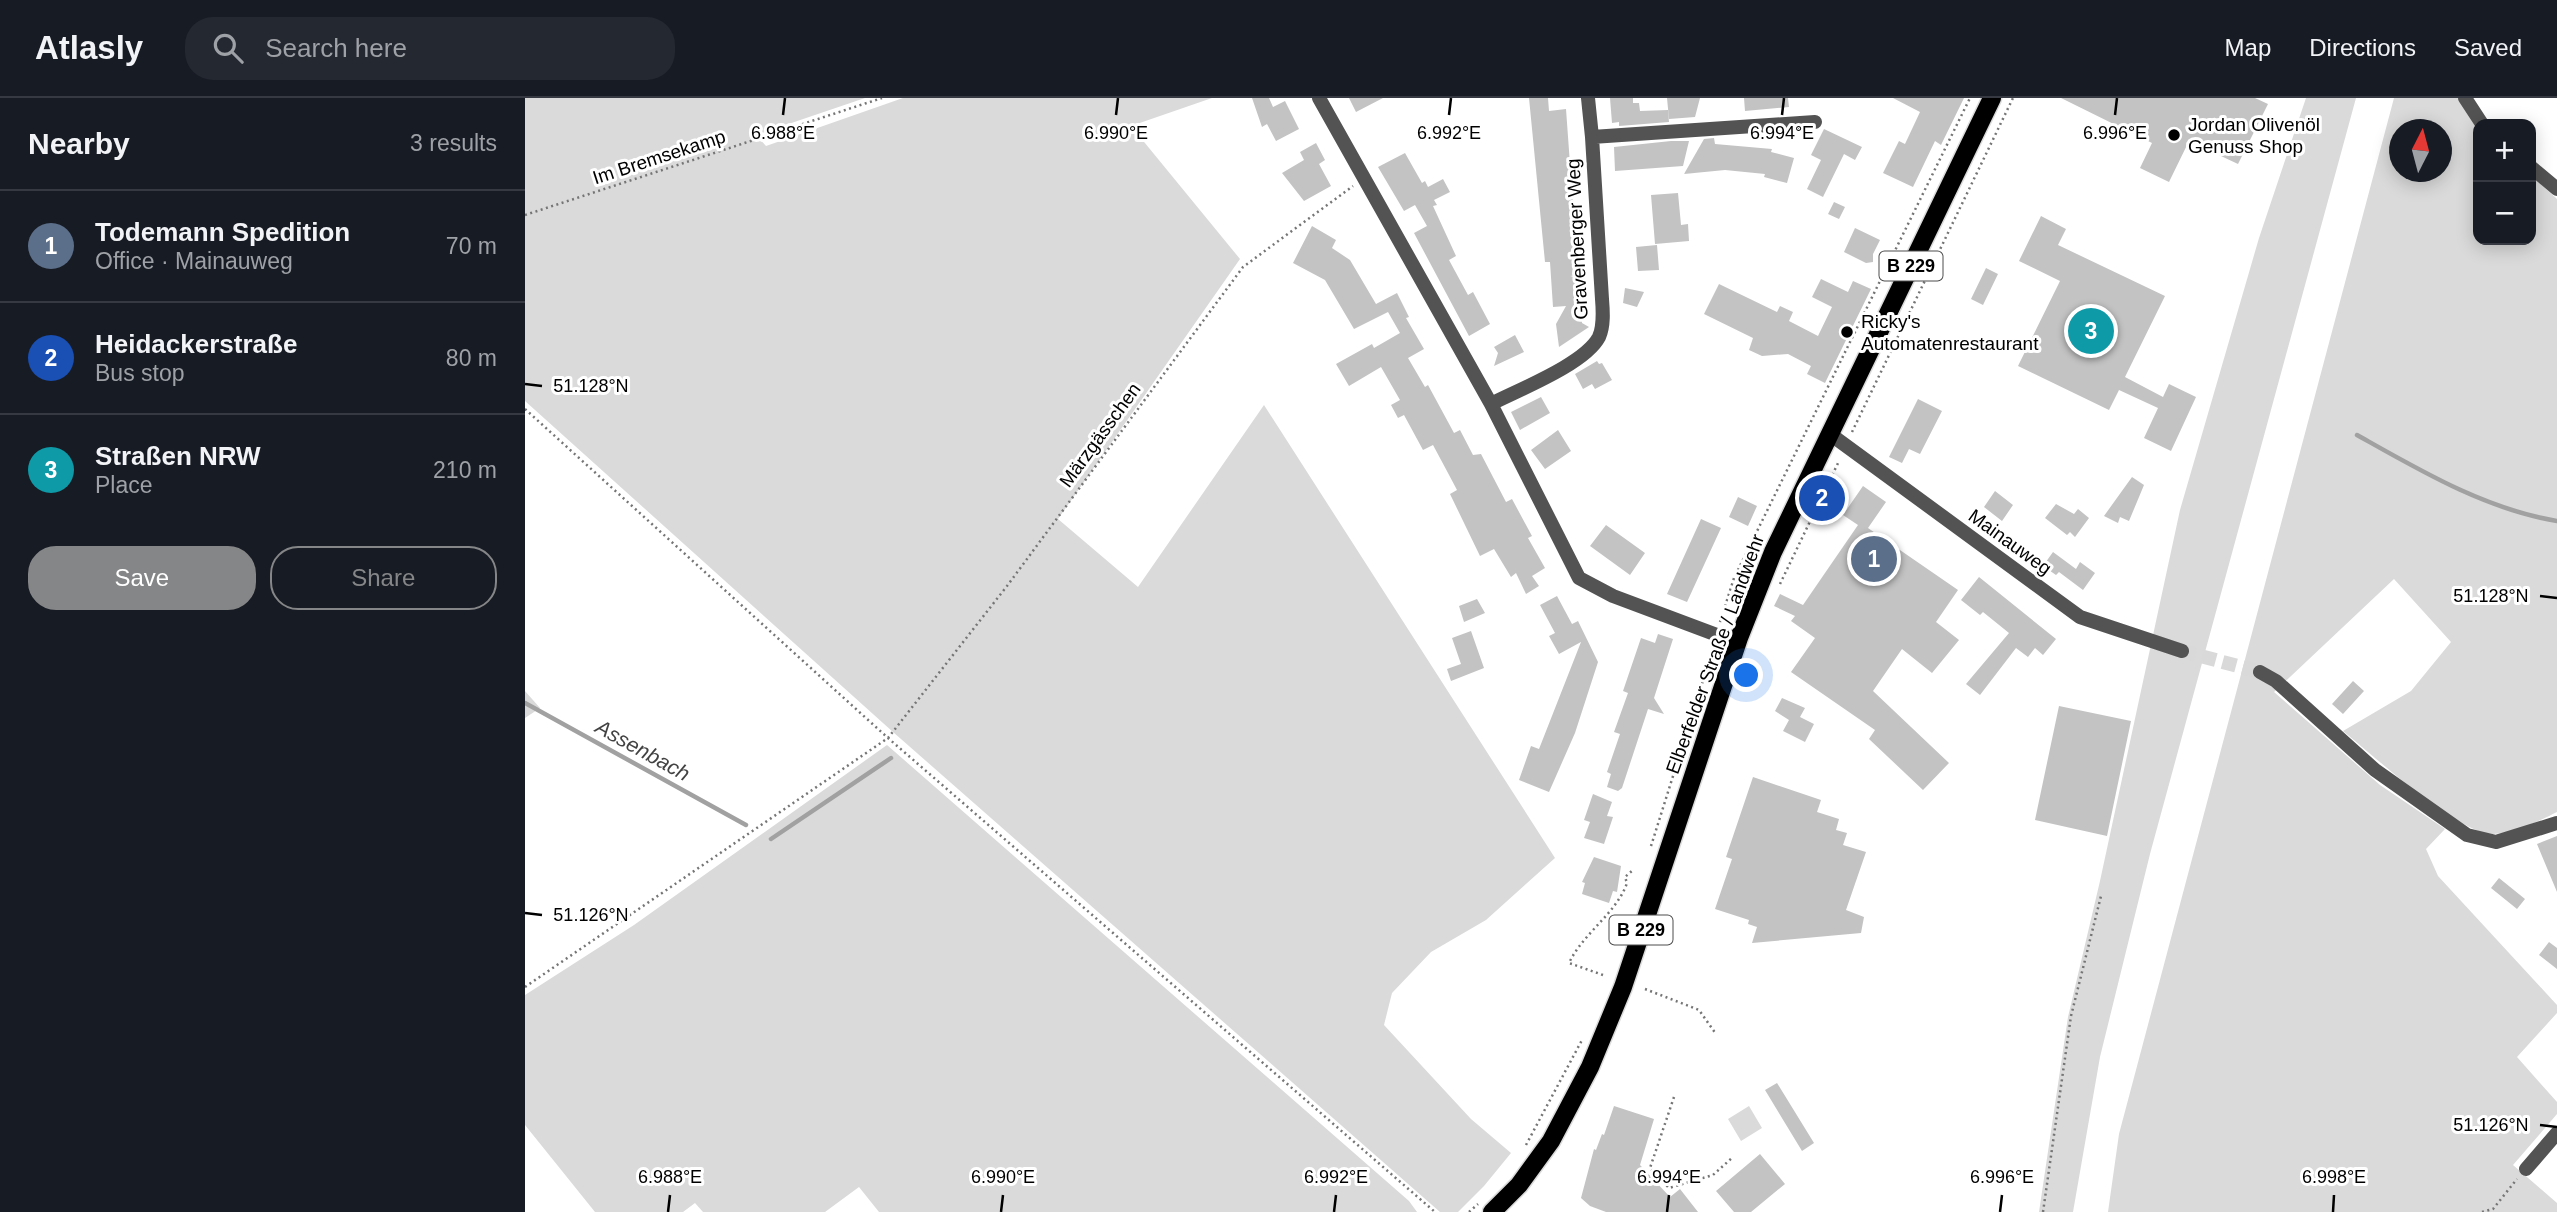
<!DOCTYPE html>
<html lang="en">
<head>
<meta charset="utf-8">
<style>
	body { margin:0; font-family:Arial,sans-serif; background:#242831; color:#f1f3f6 }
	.controls { position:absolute; right:21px; top:21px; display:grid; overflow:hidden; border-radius:14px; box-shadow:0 4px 18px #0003 }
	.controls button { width:63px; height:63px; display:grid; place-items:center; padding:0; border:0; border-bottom:2px solid #363941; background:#171b24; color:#f1f3f6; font:35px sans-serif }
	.compass { position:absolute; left:1864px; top:21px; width:63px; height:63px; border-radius:50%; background:#171b24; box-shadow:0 4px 18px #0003; rotate:6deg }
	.you { position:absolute; left:1222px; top:578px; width:24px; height:24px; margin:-18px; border:5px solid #fff; border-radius:50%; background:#1a73e8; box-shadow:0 0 0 10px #1a73e833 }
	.badge { display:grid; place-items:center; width:46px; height:46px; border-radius:50%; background:#858687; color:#fff; font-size:23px; font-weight:700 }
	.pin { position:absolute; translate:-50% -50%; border:4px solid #fff; box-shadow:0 2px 7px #0006 }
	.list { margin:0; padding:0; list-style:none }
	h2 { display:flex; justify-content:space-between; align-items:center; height:91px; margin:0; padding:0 28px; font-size:30px }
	h2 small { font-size:23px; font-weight:400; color:#9ea1a6 }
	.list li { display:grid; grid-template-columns:46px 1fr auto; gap:21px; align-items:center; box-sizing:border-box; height:112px; padding:0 28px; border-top:2px solid #363941 }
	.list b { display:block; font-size:26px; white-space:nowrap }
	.list p { margin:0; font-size:23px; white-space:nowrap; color:#9ea1a6 }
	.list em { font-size:23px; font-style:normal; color:#9ea1a6 }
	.actions { display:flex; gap:14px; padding:21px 28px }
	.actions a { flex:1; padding:16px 0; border:2px solid #858687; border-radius:28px; text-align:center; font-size:24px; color:#858687 }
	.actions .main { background:#858687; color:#fff }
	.icon { flex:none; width:38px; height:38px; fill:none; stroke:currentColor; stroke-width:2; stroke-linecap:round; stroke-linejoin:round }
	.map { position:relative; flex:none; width:2032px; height:1114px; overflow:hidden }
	header { display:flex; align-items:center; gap:42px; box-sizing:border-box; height:98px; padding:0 35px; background:#171b24; border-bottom:2px solid #363941 }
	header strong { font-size:33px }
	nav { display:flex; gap:38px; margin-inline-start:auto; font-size:24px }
	.search { width:490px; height:63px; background:#242831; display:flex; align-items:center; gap:18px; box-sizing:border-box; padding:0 24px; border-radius:28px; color:#9ea1a6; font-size:26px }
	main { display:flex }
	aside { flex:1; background:#171b24 }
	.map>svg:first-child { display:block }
</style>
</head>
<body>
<header>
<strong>Atlasly</strong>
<div class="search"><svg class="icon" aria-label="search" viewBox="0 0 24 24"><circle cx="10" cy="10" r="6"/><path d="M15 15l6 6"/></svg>Search here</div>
<nav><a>Map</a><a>Directions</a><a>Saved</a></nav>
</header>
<main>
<aside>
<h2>Nearby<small>3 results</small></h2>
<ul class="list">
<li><span class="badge" style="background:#5c6f8a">1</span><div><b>Todemann Spedition</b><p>Office · Mainauweg</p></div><em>70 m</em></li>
<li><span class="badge" style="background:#1a4fb4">2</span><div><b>Heidackerstraße</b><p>Bus stop</p></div><em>80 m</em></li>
<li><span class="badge" style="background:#0f9aa8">3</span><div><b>Straßen NRW</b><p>Place</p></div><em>210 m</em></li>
</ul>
<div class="actions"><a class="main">Save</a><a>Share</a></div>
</aside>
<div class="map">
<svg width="2032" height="1114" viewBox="0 0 2032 1114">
	<rect width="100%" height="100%" fill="#fff"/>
	<!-- green -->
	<path fill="#dadada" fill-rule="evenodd" d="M0 0H340L231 37 241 48 378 0H687L606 28 715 161 533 421 613 489 739 307 1030 760 961 822 906 854 867 895 859 927 946 1021 986 1055 959 1088 933 1114H915L368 634 0 303Z
		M1781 0H1831L1625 756 1575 959 1548 1114H1514L1543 919 1575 783 1655 412 1734 140Z
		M1869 0H1933L1953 30V142H2006V77L2032 101V714C2014 723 1980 740 1960 735 1923 726 1850 659 1818 633L1886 593 1926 544 1869 481 1749 594 1855 687 1920 731 1901 751 1913 778 2032 907V915L1992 959 2032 1004V1016L1988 1067 2032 1105V1114H1583L1594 1036ZM1874 32H1916V74H1874Z
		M0 593 15 610 0 620Z
		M362 647 884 1103 892 1114H354L334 1089 300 1114H178L170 1105 158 1114H70L0 1027V897L109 827Z
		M1224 1008 1237 1030 1216 1043 1203 1021Z"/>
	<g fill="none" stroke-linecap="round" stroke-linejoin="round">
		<!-- stream -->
		<path stroke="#a1a1a1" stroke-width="4.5" d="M1832 337C1896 373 1960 411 2032 423
			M0 605 221 727
			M246 741 366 660"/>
	</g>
	<!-- building -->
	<path fill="#c3c3c3" d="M727 0H744L748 9 760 3 774 31 751 43 742 26 737 29Z
		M824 0H858L831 14Z
		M1004 0H1023L1024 13 1041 11 1053 177 1045 178 1053 180 1057 225 1064 229 1034 249 1031 226 1041 208 1028 209 1025 164H1020Z
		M1085 0H1108V5H1114L1115 13 1143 12 1144 24 1094 28V24L1087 25Z
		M1142 0H1175L1170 19 1144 21Z
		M1219 0H1263L1264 9 1220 13Z
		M1368 0H1439L1416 47 1410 43 1388 89 1358 75 1374 43 1380 46 1395 14Z
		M1536 0H1730L1743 6 1713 66 1664 43 1644 84 1615 70 1627 45Z
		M1299 31 1337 49 1330 62 1319 56 1298 99 1282 91 1296 62 1286 57Z
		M1189 40 1190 46 1247 51 1246 54 1269 60 1262 85 1239 79 1240 76 1200 72 1159 76 1179 41Z
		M1146 43H1164L1158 68 1090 73 1089 49Z
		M791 45 800 62 794 66 806 88 779 103 757 75 779 62 775 54Z
		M880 55 897 85 900 83 903 89 918 81 925 94 909 102 912 107 908 108 931 158 924 162 943 197 948 194 965 226 944 238 889 135 902 128 890 107 879 113 853 69Z
		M1153 95 1156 127 1163 126 1164 143 1130 146 1126 97Z
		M1309 104 1320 109 1314 121 1303 116Z
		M1516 118 1541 131 1533 147 1640 198 1600 279 1638 299 1644 286 1671 299 1646 353 1619 340 1633 310 1594 292 1584 312 1493 268 1535 183 1494 163Z
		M787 128 811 142 807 150 825 162 851 206 872 195 884 219 881 220 899 251 883 260 900 289 903 287 929 335 935 332 948 357 956 356 981 404 987 401 1007 438 1003 440 1020 470 1007 478 1014 488 1001 496 991 475 986 479 969 451 955 458 925 396 932 392 923 375 908 347 898 352 879 317 873 320 866 307 875 302 856 269 824 288 811 266 847 246 849 250 875 235 863 214 829 231 800 182 768 165Z
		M1330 130 1355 142 1348 156V164L1341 165 1319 154Z
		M1132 147 1134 172 1113 173 1111 149Z
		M1461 170 1473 176 1458 207 1446 201Z
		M1296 181 1323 194 1328 183 1346 191 1300 285 1282 276 1286 268 1263 256 1237 258 1224 252 1228 240 1179 216 1194 186 1252 214 1255 208 1268 214 1264 223 1293 238 1307 209 1287 199Z
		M1100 190 1119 194 1112 209 1098 205Z
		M990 237 999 254 969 268 973 255 969 249Z
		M1072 263 1074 266 1077 265 1087 282 1070 291 1067 286 1058 291 1050 276Z
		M1016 299 1025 315 995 332 986 314Z
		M1393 301 1417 313 1395 356 1384 351 1377 365 1364 359Z
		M1033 332 1046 353 1020 371 1006 352Z
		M1607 379 1619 387 1604 423 1595 419 1593 425 1579 418Z
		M1338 388 1361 404 1343 430 1433 492 1411 524 1434 542 1407 575 1377 551 1348 593 1424 665 1398 692 1344 641 1350 632 1266 574 1290 540 1266 523 1270 518 1249 508 1255 496 1278 507 1333 427 1318 417Z
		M1470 393 1488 407 1477 423 1459 409Z
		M1213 399 1232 408 1223 428 1204 419Z
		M1531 406 1549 416 1553 411 1564 420 1550 439 1545 434 1542 437 1520 420Z
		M1176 421 1196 430 1162 504 1142 496Z
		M1081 427 1120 455 1105 477 1065 448Z
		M1528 454 1551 471 1555 464 1570 475 1558 492 1534 474 1531 477 1518 468Z
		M1454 479 1531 541 1518 557 1510 550 1503 559 1491 550 1455 597 1441 586 1484 535 1458 514 1455 517 1436 502Z
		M1032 498 1047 526 1053 523 1073 564 1050 635 1024 694 994 682 1006 648 1014 651 1056 544 1034 556 1024 538 1030 535 1015 507Z
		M952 501 960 515 939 524 934 508Z
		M946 533 959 570 926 583 922 571 936 566 927 540Z
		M1133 536 1148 541 1129 600 1139 616 1123 611 1097 690 1093 693 1082 689 1086 676 1082 674 1095 636 1089 634 1103 595 1098 593 1116 540 1130 545Z
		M1828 583 1839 593 1818 616 1807 606Z
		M1257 600 1280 610 1275 619 1289 626 1280 644 1258 633 1264 622 1250 613Z
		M1534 608 1606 623 1582 738 1510 722Z
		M1228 679 1296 702 1292 714 1314 721 1311 732 1322 735 1318 747 1341 754 1321 812 1339 819 1336 835 1227 845 1232 829 1223 826 1224 822 1190 811 1207 761 1201 759Z
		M1068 696 1087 704 1082 718 1088 719 1079 746 1059 740 1065 724 1059 722Z
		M2032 738V794L2012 746Z
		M1069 759 1096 768 1092 794 1088 793 1084 805 1057 796 1060 785 1057 784Z
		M1974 780 2000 801 1992 811 1966 790Z
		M2024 844 2032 850V871L2014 857Z
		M1252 985 1289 1045 1277 1053 1240 992Z
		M1089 1008 1129 1021 1115 1067 1145 1099 1155 1091 1173 1114H1081L1065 1108 1056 1100 1069 1051 1071 1052 1077 1036 1079 1037Z
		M1235 1056 1260 1086 1226 1114H1209L1191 1093Z"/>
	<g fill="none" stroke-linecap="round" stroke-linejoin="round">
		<!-- minor-tunnel -->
		<path stroke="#d9d9d9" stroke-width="14" stroke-dasharray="14 7" stroke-linecap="butt" d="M1657 553 1735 574"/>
		<!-- primary casing -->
		<g stroke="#dbdbdb" stroke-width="21">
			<path id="primary" d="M967 1114 994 1087 1026 1043 1065 969 1098 889 1214 540 1248 454 1467 0"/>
		</g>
		<!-- path -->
		<path stroke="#757575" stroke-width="2.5" stroke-dasharray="2 3.5" stroke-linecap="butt" d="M0 117 357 0
			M0 311 363 640 910 1114
			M1327 334 1488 0
			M1255 486 1314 363
			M1195 524 1209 480 1445 0
			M1126 748 1188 551
			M1078 877 1044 865C1059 834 1091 816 1102 785L1100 779 1108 772
			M0 889 363 640 482 488 718 169 828 88
			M1120 891 1174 912 1191 936
			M1149 999 1125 1070 1144 1090 1188 1077 1208 1059
			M1001 1047 1057 942
			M944 1114 953 1106
			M1518 1114 1546 918 1576 798
			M1957 1114 1968 1111 1992 1081"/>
		<!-- minor -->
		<path stroke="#535353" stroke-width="14" d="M794 0 966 306 1054 480 1088 498 1192 537 1214 540
			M1063 0 1067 39
			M1940 0 1957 26
			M2006 69 2032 91
			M966 306C993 292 1060 266 1074 239 1079 228 1078 213 1077 201L1067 39 1290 24
			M1305 336 1555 519 1657 553
			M1735 574 1751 583 1850 672 1942 737 1971 744 2032 725
			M2001 1071 2032 1035"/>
		<!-- primary -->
		<use href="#primary" stroke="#000" stroke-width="18"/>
	</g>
	<!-- ticks -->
	<path fill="none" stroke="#000" stroke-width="2.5" d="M258 17 260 0M591 17 593 0M924 17 926 0M1257 17 1259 0M1590 17 1592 0M0 286 17 288M2015 498 2032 500M0 815 17 817M2015 1027 2032 1029M143 1114 145 1097M476 1114 478 1097M809 1114 811 1097M1142 1114 1144 1097M1475 1114 1477 1097M1808 1114 1809 1097"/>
	<!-- markers -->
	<g fill="#000" stroke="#fff" stroke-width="2.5">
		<circle cx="1649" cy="37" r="7"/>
		<circle cx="1322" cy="234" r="7"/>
	</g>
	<g text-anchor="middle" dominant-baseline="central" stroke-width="6" stroke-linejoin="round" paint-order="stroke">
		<!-- shield labels -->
		<g fill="#fff" stroke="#4c4c4c" stroke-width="2">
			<rect x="1354.5" y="153.5" width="63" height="29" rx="5"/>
			<rect x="1084.5" y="817.5" width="63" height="29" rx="5"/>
		</g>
		<g font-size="18" font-weight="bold" fill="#000">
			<text x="1386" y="168">B 229</text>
			<text x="1116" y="832">B 229</text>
		</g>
		<!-- poi labels -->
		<g font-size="19" fill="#000" stroke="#fff" text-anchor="start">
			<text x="1663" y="26">Jordan Olivenöl<tspan x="1663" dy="22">Genuss Shop</tspan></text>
			<text x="1336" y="223">Ricky's<tspan x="1336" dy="22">Automatenrestaurant</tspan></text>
		</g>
		<!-- street labels -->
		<g font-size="19" fill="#000" stroke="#fff">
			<text transform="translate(134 59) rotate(-18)">Im Bremsekamp</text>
			<text transform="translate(1052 141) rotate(-93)">Gravenberger Weg</text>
			<text transform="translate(575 337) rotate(-54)">Märzgässchen</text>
			<text transform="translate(1485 444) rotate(36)">Mainauweg</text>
			<text transform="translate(1190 556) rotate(-70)">Elberfelder Straße / Landwehr</text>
		</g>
		<!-- water labels -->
		<g font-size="21" font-style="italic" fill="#424242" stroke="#fff">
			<text transform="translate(118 652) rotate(29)">Assenbach</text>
		</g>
	</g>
	<g font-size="18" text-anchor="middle" fill="#000" stroke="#fff" stroke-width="6" stroke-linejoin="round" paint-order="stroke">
		<text x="258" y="41">6.988°E</text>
		<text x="591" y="41">6.990°E</text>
		<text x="924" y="41">6.992°E</text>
		<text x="1257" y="41">6.994°E</text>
		<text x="1590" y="41">6.996°E</text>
		<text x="66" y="294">51.128°N</text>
		<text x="1966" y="504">51.128°N</text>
		<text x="66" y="823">51.126°N</text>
		<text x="1966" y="1033">51.126°N</text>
		<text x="145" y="1085">6.988°E</text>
		<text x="478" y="1085">6.990°E</text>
		<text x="811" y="1085">6.992°E</text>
		<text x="1144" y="1085">6.994°E</text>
		<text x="1477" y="1085">6.996°E</text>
		<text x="1809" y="1085">6.998°E</text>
	</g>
</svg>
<div class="controls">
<button>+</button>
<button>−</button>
</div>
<svg class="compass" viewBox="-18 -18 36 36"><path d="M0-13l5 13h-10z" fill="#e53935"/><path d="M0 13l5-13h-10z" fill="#9ea1a6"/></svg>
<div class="you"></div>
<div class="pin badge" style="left:1349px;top:461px;background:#5c6f8a">1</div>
<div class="pin badge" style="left:1297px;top:400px;background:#1a4fb4">2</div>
<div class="pin badge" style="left:1566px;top:233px;background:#0f9aa8">3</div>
</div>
</main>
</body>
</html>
